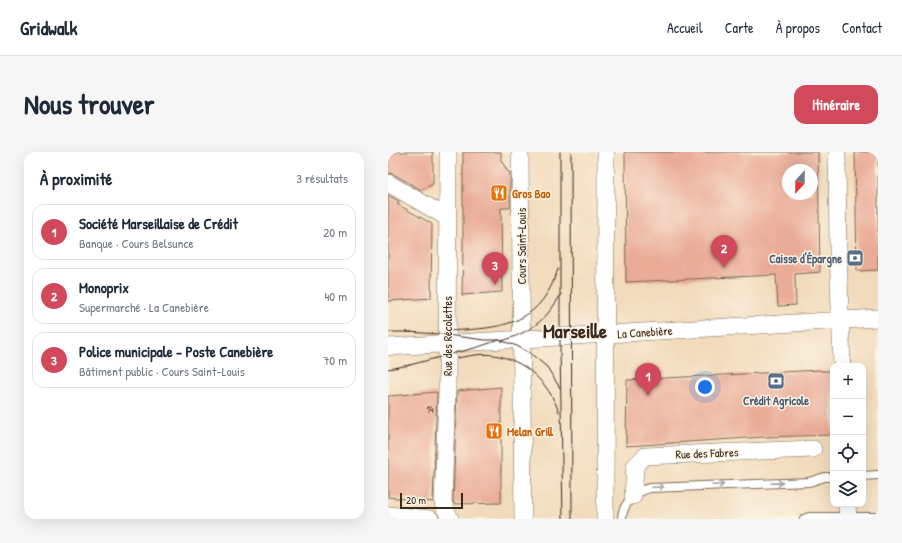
<!DOCTYPE html>
<html lang="fr">
<head>
<meta charset="utf-8">
<style>
	body { margin:0; font-family:"Patrick Hand",sans-serif; background:#f6f6f7; color:#1f2937 }
	.controls { position:absolute; right:12px; bottom:12px; display:grid; overflow:hidden; border-radius:8px; box-shadow:0 4px 16px #0002 }
	.controls button { width:36px; height:36px; display:grid; place-items:center; padding:0; border:0; border-bottom:1px solid #e0e1e3; background:#fff; color:#1f2937; font:20px sans-serif }
	.compass { position:absolute; left:394px; top:12px; width:36px; height:36px; border-radius:50%; background:#fff; box-shadow:0 4px 16px #0002; rotate:202deg }
	.scale { position:absolute; left:12px; bottom:10px; width:63px; box-sizing:border-box; padding-left:4px; border:2px solid #3b2a1e; border-top:0; font-size:11px; line-height:14px; white-space:nowrap; color:#3b2a1e; -webkit-text-stroke:3px #fcf5e5; paint-order:stroke }
	.you { position:absolute; left:317px; top:235px; width:14px; height:14px; margin:-10px; border:3px solid #fff; border-radius:50%; background:#1a73e8; box-shadow:0 0 0 6px #1a73e833 }
	.badge { display:grid; place-items:center; width:26px; height:26px; border-radius:50%; background:#d1495b; color:#fff; font-size:13px; font-weight:700 }
	.pin { position:absolute; translate:-50% -33px; filter:drop-shadow(0 1px 2px #0008) }
	.pin::after { content:''; position:absolute; top:21px; width:14px; height:12px; background:inherit; clip-path:polygon(0 0,100% 0,50% 100%) }
	.list { margin:0; padding:0; list-style:none }
	h2 { display:flex; justify-content:space-between; align-items:center; height:52px; margin:0; padding:0 16px; font-size:17px }
	h2 small { font-size:13px; font-weight:400; color:#747a83 }
	.list li { display:grid; grid-template-columns:26px 1fr auto; gap:12px; align-items:center; box-sizing:border-box; height:56px; margin:0 8px 8px; padding:0 8px; border:1px solid #e0e1e3; border-radius:12px }
	.list b { display:block; font-size:15px; white-space:nowrap }
	.list p { margin:0; font-size:13px; white-space:nowrap; color:#747a83 }
	.list em { font-size:13px; font-style:normal; color:#747a83 }
	.icon { flex:none; width:22px; height:22px; fill:none; stroke:currentColor; stroke-width:2; stroke-linecap:round; stroke-linejoin:round }
	.map { position:relative; flex:none; width:490px; height:367px; overflow:hidden; border-radius:12px }
	header { display:flex; align-items:center; gap:24px; box-sizing:border-box; height:56px; padding:0 20px; background:#fff; border-bottom:1px solid #e0e1e3 }
	header strong { font-size:19px }
	nav { display:flex; gap:22px; margin-inline-start:auto; font-size:14px }
	.intro { display:flex; align-items:center; justify-content:space-between; box-sizing:border-box; height:96px; padding:0 24px }
	h1 { margin:0; font-size:28px }
	.button { padding:10px 18px; border-radius:12px; background:#d1495b; color:#fff; font-size:14px; font-weight:700 }
	main { display:flex; gap:24px; padding:0 24px }
	aside { flex:1; background:#fff; border-radius:12px; box-shadow:0 4px 16px #0002 }
	.map>svg:first-child { display:block }
</style>
</head>
<body>
<header>
<strong>Gridwalk</strong>
<nav><a>Accueil</a><a>Carte</a><a>À propos</a><a>Contact</a></nav>
</header>
<div class="intro"><h1>Nous trouver</h1><a class="button">Itinéraire</a></div>
<main>
<aside>
<h2>À proximité<small>3 résultats</small></h2>
<ul class="list">
<li><span class="badge">1</span><div><b>Société Marseillaise de Crédit</b><p>Banque · Cours Belsunce</p></div><em>20 m</em></li>
<li><span class="badge">2</span><div><b>Monoprix</b><p>Supermarché · La Canebière</p></div><em>40 m</em></li>
<li><span class="badge">3</span><div><b>Police municipale - Poste Canebière</b><p>Bâtiment public · Cours Saint-Louis</p></div><em>70 m</em></li>
</ul>
</aside>
<div class="map">
<svg width="490" height="367" viewBox="0 0 490 367">
	<rect width="100%" height="100%" fill="#fcf5e5"/>
	<filter id="ink" filterUnits="userSpaceOnUse"><feTurbulence type="fractalNoise" baseFrequency=".025" numOctaves="2"/><feDisplacementMap in="SourceGraphic" scale="8" xChannelSelector="R" yChannelSelector="G"/><feConvolveMatrix kernelMatrix="1 2 1 2 8 2 1 2 1" color-interpolation-filters="sRGB"/></filter>
	<filter id="wash" filterUnits="userSpaceOnUse"><feTurbulence type="fractalNoise" baseFrequency=".012" numOctaves="4" result="noise"/><feDisplacementMap in="SourceGraphic" scale="16" xChannelSelector="R" yChannelSelector="G"/><feGaussianBlur stdDeviation="0.9" result="paint"/><feColorMatrix in="noise" values="0 0 0 0 0 0 0 0 0 0 0 0 0 0 0 0 0 1.4 0 .05"/><feComposite in="paint" operator="in"/></filter>
	<g filter="url(#wash)">
		<rect width="100%" height="100%" fill="#f2dbbc"/>
		<g id="blocks">
			<!-- building -->
			<path fill="#eaac96" fill-rule="evenodd" d="M0 0H45V32L33 38 5 22 0 21Z
				M75 0H113V8L120 20H122V56H113L114 140 74 143 75 98Z
				M237 0H430L432 120 407 122 408 153 390 154 388 123 238 130ZM400 18H424V42H400Z
				M467 0H490V118L469 119Z
				M0 43 12 50 9 52 44 72 43 146 0 149Z
				M432 218 433 219H443L445 283 375 285 238 294 239 228Z
				M113 235V351L66 352 65 349 69 239Z
				M49 240 45 350 0 345V244Z"/>
		</g>
	</g>
	<g filter="url(#ink)">
		<use href="#blocks" fill-opacity="0" stroke="#7b6855" stroke-width="1"/>
		<g fill="none" stroke-linecap="round" stroke-linejoin="round">
			<!-- lane casing -->
			<g stroke="#7b6855" stroke-width="10">
				<path id="lane" d="M475 324 490 323
					M234 367C234 352 248 339 262 336L421 330 437 325H445
					M416 367 421 365H490"/>
			</g>
			<!-- street casing -->
			<g stroke="#7b6855" stroke-width="18">
				<path id="street" d="M60 0 59 239 55 351 62 367
					M132 0 135 367
					M449 0 450 98 454 214
					M0 31 60 66
					M0 195 490 166
					M245 344 247 314 257 304 425 297
					M459 352 460 367
					M0 363 42 367
					M217 367 218 0"/>
			</g>
			<!-- lane -->
			<use href="#lane" stroke="#fff" stroke-width="8"/>
			<!-- street -->
			<use href="#street" stroke="#fff" stroke-width="17"/>
			<!-- tram -->
			<path stroke="#3b2a1e" stroke-width="1" d="M172 0V197L175 367
				M183 0 184 367
				M58 179C111 176 151 176 170 117
				M0 180H24
				M18 180 51 182 97 188H111L129 194 142 201 159 215 172 236
				M69 206C81 204 94 201 106 203 137 208 161 231 171 260
				M18 214 90 195 111 188 114 189C142 180 158 169 173 142
				M0 217 22 213"/>
		</g>
		<!-- one-way arrows -->
		<defs><path id="oneway-shaft" d="M-6 0H5M1.5-3L5.5 0L1.5 3" fill="none" stroke-width="1.6" stroke-linecap="round" stroke-linejoin="round"/></defs>
		<g stroke="#a79f9a">
			<use href="#oneway-shaft" transform="translate(389 331) rotate(-2)"/>
			<use href="#oneway-shaft" transform="translate(330 333) rotate(-3)"/>
			<use href="#oneway-shaft" transform="translate(270 335) rotate(-2)"/>
		</g>
	</g>
	<!-- icons -->
	<defs>
		<g id="restaurant-square" transform="scale(0.9)"><rect x="-9" y="-9" width="18" height="18" rx="4" fill="#e8710a" stroke="#fcf5e5"/><path d="M-5-6h1v4h1v-4h1v4h1v-4h1v5L-1.5 .5V6h-2V.5L-5-1ZM5-6V6H3V1.5H1.5Q1.5-4 5-6Z" fill="#fff"/></g>
		<g id="bank-square" transform="scale(0.9)"><rect x="-9" y="-9" width="18" height="18" rx="4" fill="#5c6f8a" stroke="#fcf5e5"/><path d="M-6-4H6V4H-6ZM0-2.3a2.3 2.3 0 1 0 0 4.6a2.3 2.3 0 1 0 0-4.6Z" fill="#fff"/></g>
	</defs>
	<g fill-rule="evenodd">
		<use href="#restaurant-square" x="111" y="41"/>
		<use href="#bank-square" x="467" y="106"/>
		<use href="#bank-square" x="388" y="229"/>
		<use href="#restaurant-square" x="106" y="279"/>
	</g>
	<g text-anchor="middle" dominant-baseline="central" stroke-width="3" stroke-linejoin="round" paint-order="stroke">
		<!-- number labels -->
		<g font-size="10" fill="#674a3c">
			<text x="42" y="257">14</text>
		</g>
		<!-- food labels -->
		<g font-size="12" font-weight="bold" fill="#c56008" stroke="#fcf5e5" text-anchor="start">
			<text x="124" y="41">Gros Bao</text>
			<text x="119" y="279">Melan Grill</text>
		</g>
		<!-- street labels -->
		<g font-size="12" fill="#3b2a1e" stroke="#fcf5e5">
			<text transform="translate(133 94) rotate(-90)">Cours Saint-Louis</text>
			<text transform="translate(257 180) rotate(-4)">La Canebière</text>
			<text transform="translate(59 184) rotate(-90)">Rue des Récolettes</text>
			<text transform="translate(319 301) rotate(-2)">Rue des Fabres</text>
		</g>
		<!-- service labels -->
		<g font-size="12" font-weight="bold" fill="#4e5e75" stroke="#fcf5e5" text-anchor="end">
			<text x="454" y="106">Caisse d'Épargne</text>
			<text x="388" y="248" text-anchor="middle">Crédit Agricole</text>
		</g>
		<!-- town labels -->
		<g font-size="20" font-weight="bold" fill="#3b2a1e" stroke="#fcf5e5">
			<text x="187" y="178">Marseille</text>
		</g>
	</g>
</svg>
<div class="controls">
<button>+</button>
<button>−</button>
<button><svg class="icon" aria-label="locate" viewBox="0 0 24 24"><circle cx="12" cy="12" r="6"/><path d="M12 2v4M12 18v4M2 12h4M18 12h4"/></svg></button>
<button><svg class="icon" aria-label="layers" viewBox="0 0 24 24"><path d="M12 4l9 5-9 5-9-5zM3 14l9 5 9-5"/></svg></button>
</div>
<svg class="compass" viewBox="-18 -18 36 36"><path d="M0-13l5 13h-10z" fill="#e53935"/><path d="M0 13l5-13h-10z" fill="#747a83"/></svg>
<div class="scale">20 m</div>
<div class="you"></div>
<div class="pin badge" style="left:260px;top:244px">1</div>
<div class="pin badge" style="left:336px;top:116px">2</div>
<div class="pin badge" style="left:107px;top:133px">3</div>
</div>
</main>
</body>
</html>
